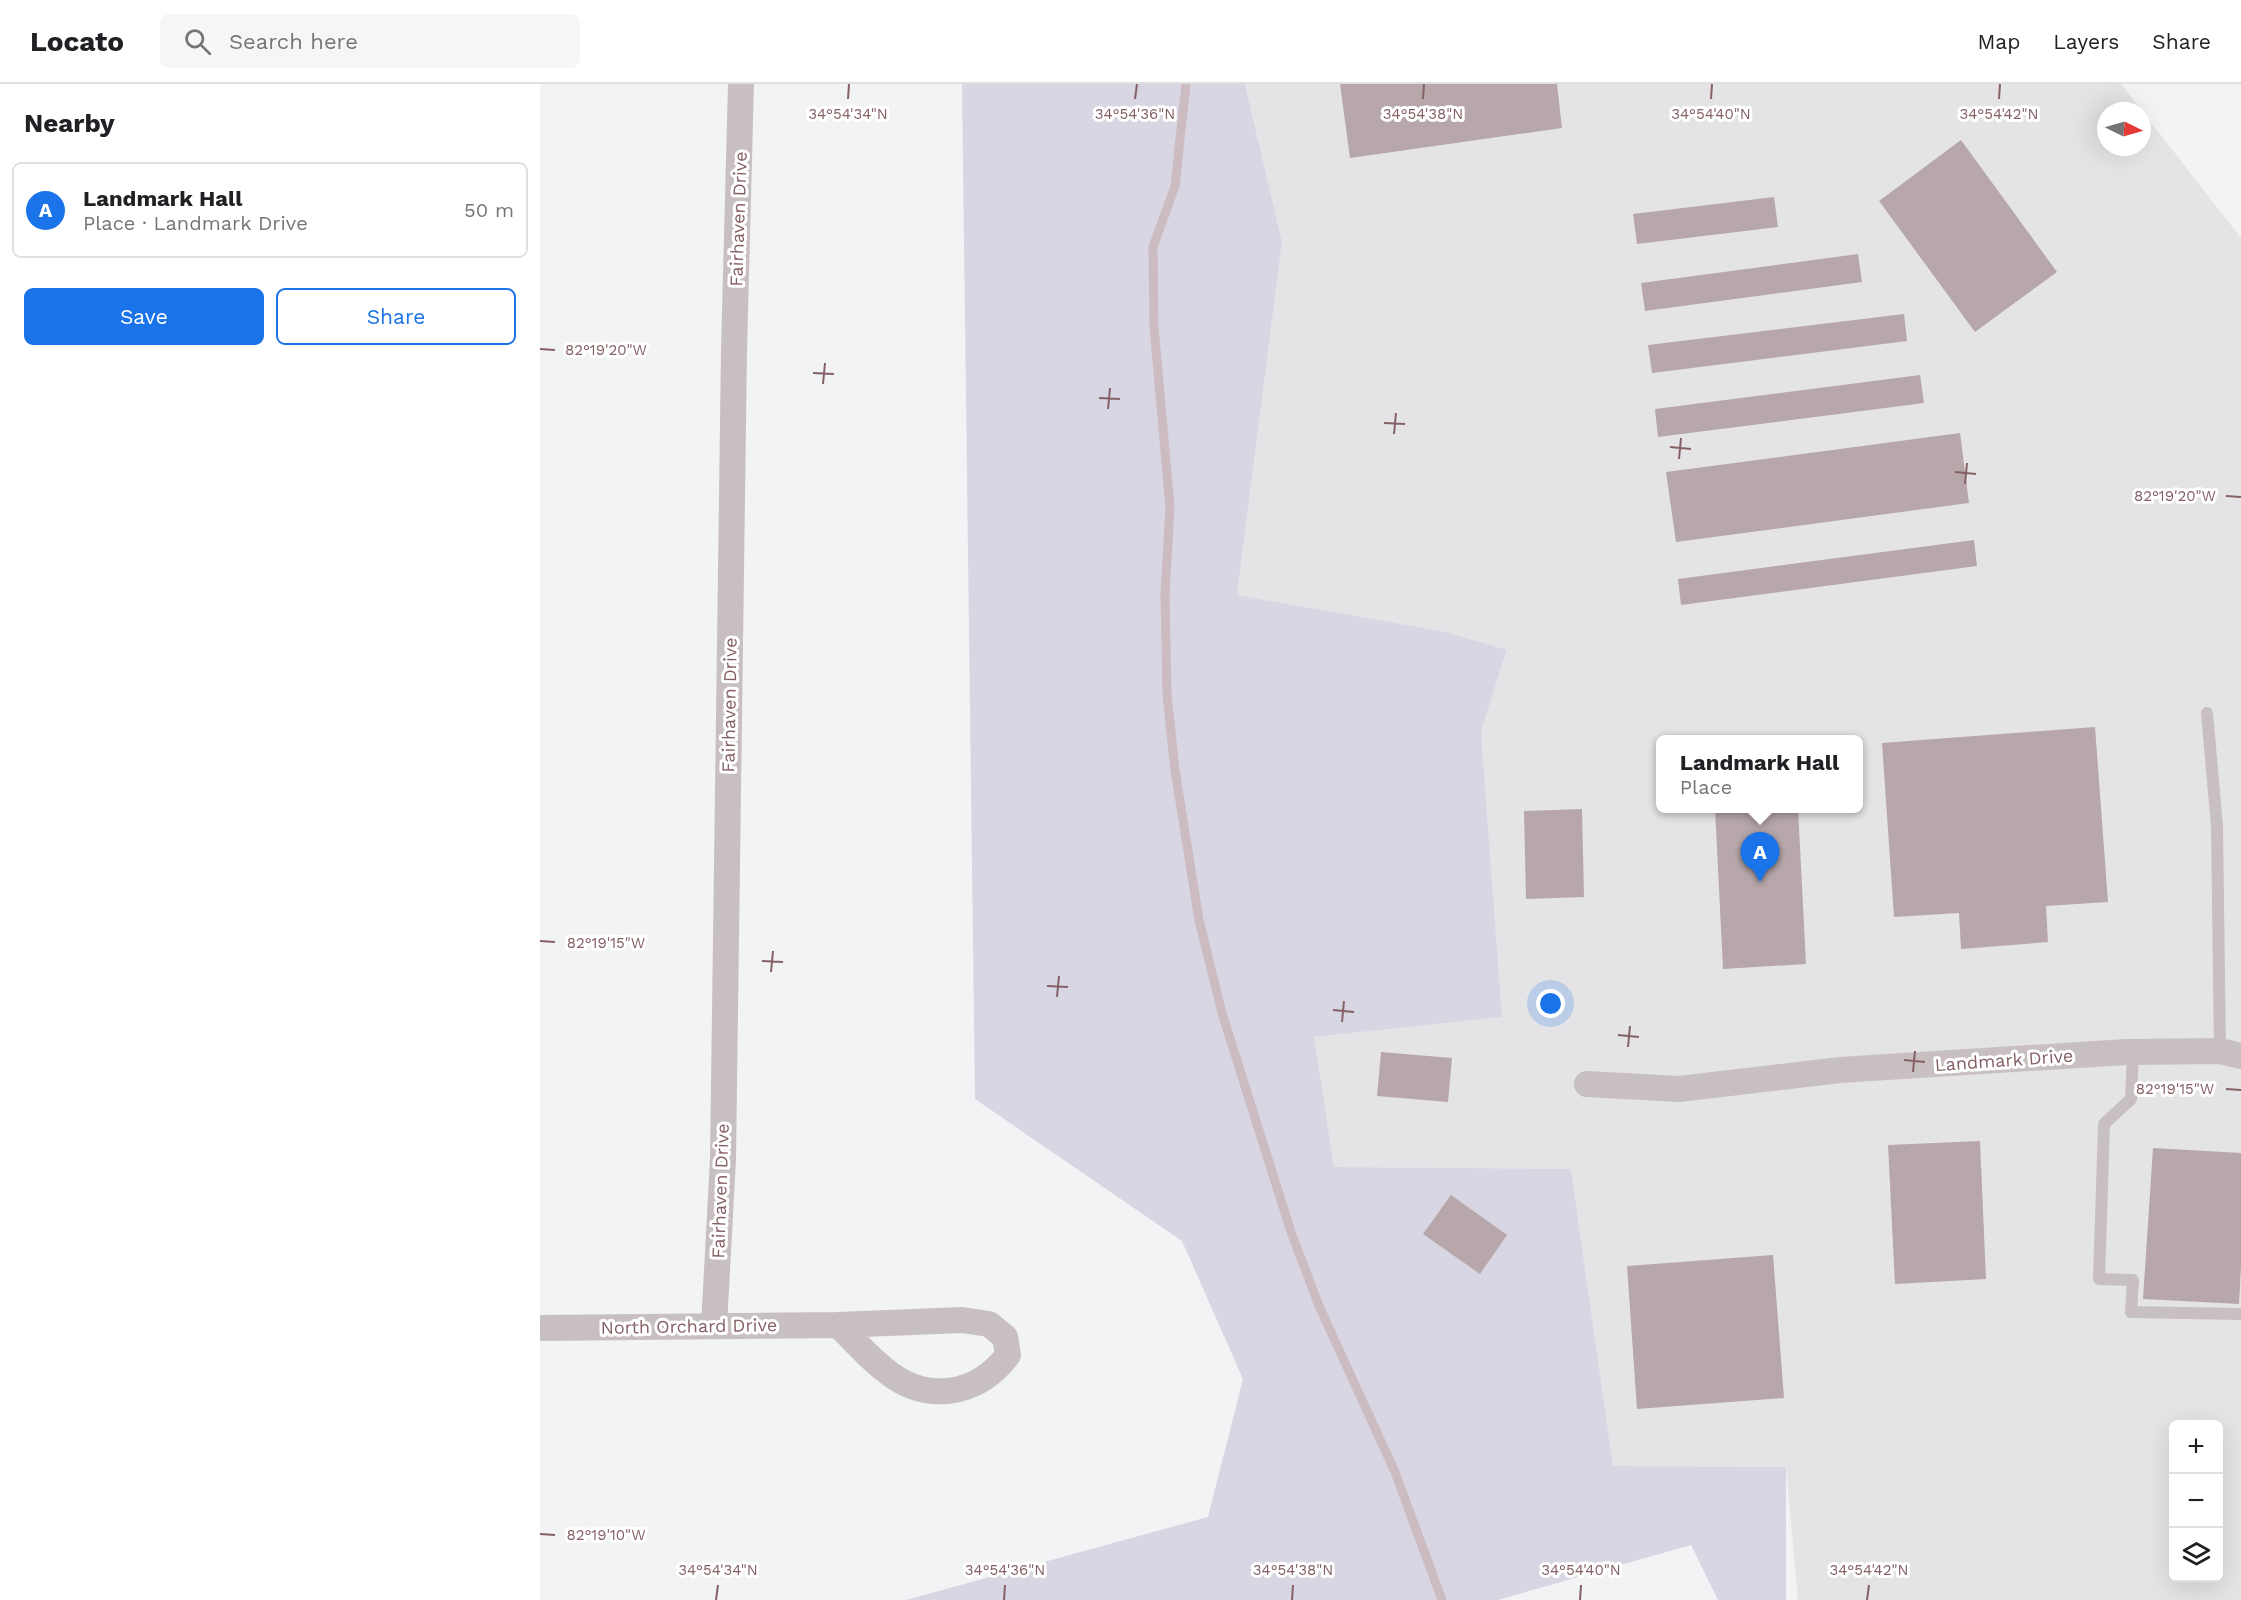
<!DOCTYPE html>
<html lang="en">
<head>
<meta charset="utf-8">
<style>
	body { margin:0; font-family:"Work Sans",sans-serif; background:#f6f6f6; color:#202124 }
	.controls { position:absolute; right:18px; bottom:18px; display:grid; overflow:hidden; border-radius:9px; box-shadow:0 6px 24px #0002 }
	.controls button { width:54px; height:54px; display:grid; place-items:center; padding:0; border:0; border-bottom:2px solid #e0e0e0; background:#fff; color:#202124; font:30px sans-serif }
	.compass { position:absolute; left:1557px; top:18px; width:54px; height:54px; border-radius:50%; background:#fff; box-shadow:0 6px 24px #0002; rotate:95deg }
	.you { position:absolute; left:1011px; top:920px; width:21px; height:21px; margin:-15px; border:4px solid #fff; border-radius:50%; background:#1a73e8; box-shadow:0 0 0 9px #1a73e833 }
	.badge { display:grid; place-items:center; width:39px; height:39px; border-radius:50%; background:#1a73e8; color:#fff; font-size:20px; font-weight:700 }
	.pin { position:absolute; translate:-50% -50px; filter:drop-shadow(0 2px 3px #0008) }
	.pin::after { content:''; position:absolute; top:32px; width:21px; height:18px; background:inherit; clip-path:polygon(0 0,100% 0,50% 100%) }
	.popup { position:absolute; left:1116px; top:651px; width:207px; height:78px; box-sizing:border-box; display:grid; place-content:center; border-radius:9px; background:#fff; filter:drop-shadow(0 2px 4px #0005); font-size:20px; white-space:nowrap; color:#757577 }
	.popup b { font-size:22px; color:#202124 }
	.popup::after { content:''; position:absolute; left:50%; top:100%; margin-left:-12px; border:12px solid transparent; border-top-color:#fff }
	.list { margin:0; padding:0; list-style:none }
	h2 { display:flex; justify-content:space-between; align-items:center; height:78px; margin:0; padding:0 24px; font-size:26px }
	h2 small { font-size:20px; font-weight:400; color:#757577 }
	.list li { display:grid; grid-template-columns:39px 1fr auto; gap:18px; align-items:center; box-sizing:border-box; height:96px; margin:0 12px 12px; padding:0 12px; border:2px solid #e0e0e0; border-radius:9px }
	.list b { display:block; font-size:22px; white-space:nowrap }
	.list p { margin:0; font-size:20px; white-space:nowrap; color:#757577 }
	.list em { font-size:20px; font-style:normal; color:#757577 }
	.actions { display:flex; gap:12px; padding:18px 24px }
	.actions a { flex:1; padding:14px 0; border:2px solid #1a73e8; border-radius:9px; text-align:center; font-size:21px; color:#1a73e8 }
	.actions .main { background:#1a73e8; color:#fff }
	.icon { flex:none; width:33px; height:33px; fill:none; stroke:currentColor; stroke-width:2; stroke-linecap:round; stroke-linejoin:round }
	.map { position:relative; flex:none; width:1701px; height:1516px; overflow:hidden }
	header { display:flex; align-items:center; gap:36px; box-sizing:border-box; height:84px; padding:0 30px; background:#fff; border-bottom:2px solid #e0e0e0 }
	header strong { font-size:28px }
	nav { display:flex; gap:33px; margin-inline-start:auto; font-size:21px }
	.search { width:420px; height:54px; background:#f6f6f6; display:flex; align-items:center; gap:15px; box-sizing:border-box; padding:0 21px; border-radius:9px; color:#757577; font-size:22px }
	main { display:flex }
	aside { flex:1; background:#fff }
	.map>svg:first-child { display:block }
</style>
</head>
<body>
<header>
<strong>Locato</strong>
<div class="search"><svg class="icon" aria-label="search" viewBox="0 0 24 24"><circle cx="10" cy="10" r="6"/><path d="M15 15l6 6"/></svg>Search here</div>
<nav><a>Map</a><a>Layers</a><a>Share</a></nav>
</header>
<main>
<aside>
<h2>Nearby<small></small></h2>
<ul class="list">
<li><span class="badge">A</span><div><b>Landmark Hall</b><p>Place · Landmark Drive</p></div><em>50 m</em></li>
</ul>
<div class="actions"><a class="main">Save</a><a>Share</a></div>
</aside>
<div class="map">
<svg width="1701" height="1516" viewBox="0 0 1701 1516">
	<rect width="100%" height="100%" fill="#f1f3f5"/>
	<!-- built -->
	<path fill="#e4e4e6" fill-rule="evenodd" d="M705 0H1581L1701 154V1516H1258L1246 1383 1073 1382 1031 1085 794 1083 773 953 962 933 941 647 967 567 901 547 697 511 742 158ZM1566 27H1602V63H1566ZM1121 656H1319V724H1121ZM1634 1340H1678V1494H1634Z"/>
	<!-- green -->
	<path fill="#d7d6e2" d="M422 0H705L742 158 697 511 901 547 967 566 941 647 962 933 774 953 794 1083 1031 1085 1073 1382 1246 1383V1516H1178L1151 1461 958 1516H366L668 1433 703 1295 642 1157 435 1015Z"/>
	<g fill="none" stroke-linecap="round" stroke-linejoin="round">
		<!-- stream -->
		<path stroke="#ccbbc0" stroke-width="9" d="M646 0 635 102 613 163 614 243 630 423 625 511 627 611 635 686 659 836 682 929 751 1148 779 1222 855 1388 902 1516"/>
	</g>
	<!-- building -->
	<path fill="#b7a7aa" d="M800 0H1017L1022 44 810 74Z
		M1421 56 1517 188 1435 248 1339 117Z
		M1234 113 1238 143 1097 160 1093 130Z
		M1318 170 1322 198 1105 227 1101 199Z
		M1364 230 1367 257 1112 289 1108 261Z
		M1380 291 1384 319 1118 353 1115 325Z
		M1420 349 1429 419 1136 458 1126 388Z
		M1434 456 1437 482 1141 521 1138 495Z
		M1555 643 1568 818 1506 822 1508 858 1421 865 1419 829 1354 833 1342 659Z
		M1175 724H1258L1266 880 1183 885Z
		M1042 725 1044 813 986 815 984 727Z
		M841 968 912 974 908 1018 837 1012Z
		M1440 1057 1446 1195 1355 1200 1348 1061Z
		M1613 1064 1701 1069V1183L1699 1220 1603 1215Z
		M911 1111 967 1151 940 1190 883 1150Z
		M1233 1171 1244 1314 1097 1325 1087 1182Z"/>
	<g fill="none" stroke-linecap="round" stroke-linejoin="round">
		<!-- service -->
		<path stroke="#c8bfc0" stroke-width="12" d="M1667 629 1677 742 1680 967
			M1593 968 1591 1015 1564 1040 1559 1195 1593 1196 1591 1228 1701 1230"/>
		<!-- minor -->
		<path stroke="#c8bfc0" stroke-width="26" d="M1047 1000 1139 1005 1300 986 1587 968 1680 967 1701 972
			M422 1236 449 1240 465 1253 468 1271C437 1312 386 1320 345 1286 328 1273 314 1256 298 1241Z
			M174 1242 183 1075 194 266 201 0
			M0 1244 298 1241"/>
	</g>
	<!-- ticks -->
	<path fill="none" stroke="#856165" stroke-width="2" d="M308 15 309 0M595 15 597 0M883 15 884 0M1171 15 1172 0M1459 15 1460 0M0 265 15 266M273 289 294 290M283 300 285 279M559 314 580 315M568 325 570 304M844 339 865 340M854 350 856 329M1130 363 1151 365M1139 375 1141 354M1415 388 1436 390M1425 400 1427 379M1686 412 1701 413M0 857 15 858M222 877 243 878M231 888 233 867M507 902 528 903M517 913 519 892M793 926 814 928M802 938 804 917M1078 951 1099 953M1088 963 1090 942M1364 976 1385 978M1373 988 1375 967M1686 1005 1701 1006M0 1450 15 1451M176 1516 178 1501M464 1516 465 1501M752 1516 753 1501M1040 1516 1041 1501M1327 1516 1329 1501"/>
	<g text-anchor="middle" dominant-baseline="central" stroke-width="6" stroke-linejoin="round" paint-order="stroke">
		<!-- street labels -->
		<g font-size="18" fill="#856165" stroke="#fff">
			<text transform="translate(198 135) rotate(-88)">Fairhaven Drive</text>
			<text transform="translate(189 621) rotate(-89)">Fairhaven Drive</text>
			<text transform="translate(1464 976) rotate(-4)">Landmark Drive</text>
			<text transform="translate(180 1107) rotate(-88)">Fairhaven Drive</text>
			<text transform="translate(149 1242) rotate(-1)">North Orchard Drive</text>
		</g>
	</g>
	<g font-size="15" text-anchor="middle" fill="#856165" stroke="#fff" stroke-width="6" stroke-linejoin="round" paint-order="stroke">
		<text x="308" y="35">34°54'34"N</text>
		<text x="595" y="35">34°54'36"N</text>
		<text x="883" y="35">34°54'38"N</text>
		<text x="1171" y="35">34°54'40"N</text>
		<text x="1459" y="35">34°54'42"N</text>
		<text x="66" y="271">82°19'20"W</text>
		<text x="1635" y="417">82°19'20"W</text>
		<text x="66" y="864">82°19'15"W</text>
		<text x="1635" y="1010">82°19'15"W</text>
		<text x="66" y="1456">82°19'10"W</text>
		<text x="178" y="1491">34°54'34"N</text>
		<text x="465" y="1491">34°54'36"N</text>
		<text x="753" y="1491">34°54'38"N</text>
		<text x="1041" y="1491">34°54'40"N</text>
		<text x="1329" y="1491">34°54'42"N</text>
	</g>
</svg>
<div class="controls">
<button>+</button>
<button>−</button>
<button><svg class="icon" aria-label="layers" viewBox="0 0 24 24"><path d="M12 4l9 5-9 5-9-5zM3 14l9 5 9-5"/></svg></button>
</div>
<svg class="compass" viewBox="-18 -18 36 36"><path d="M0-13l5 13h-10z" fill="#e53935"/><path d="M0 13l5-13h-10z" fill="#757577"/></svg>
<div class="you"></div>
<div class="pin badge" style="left:1220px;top:798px">A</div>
<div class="popup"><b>Landmark Hall</b>Place</div>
</div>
</main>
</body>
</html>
